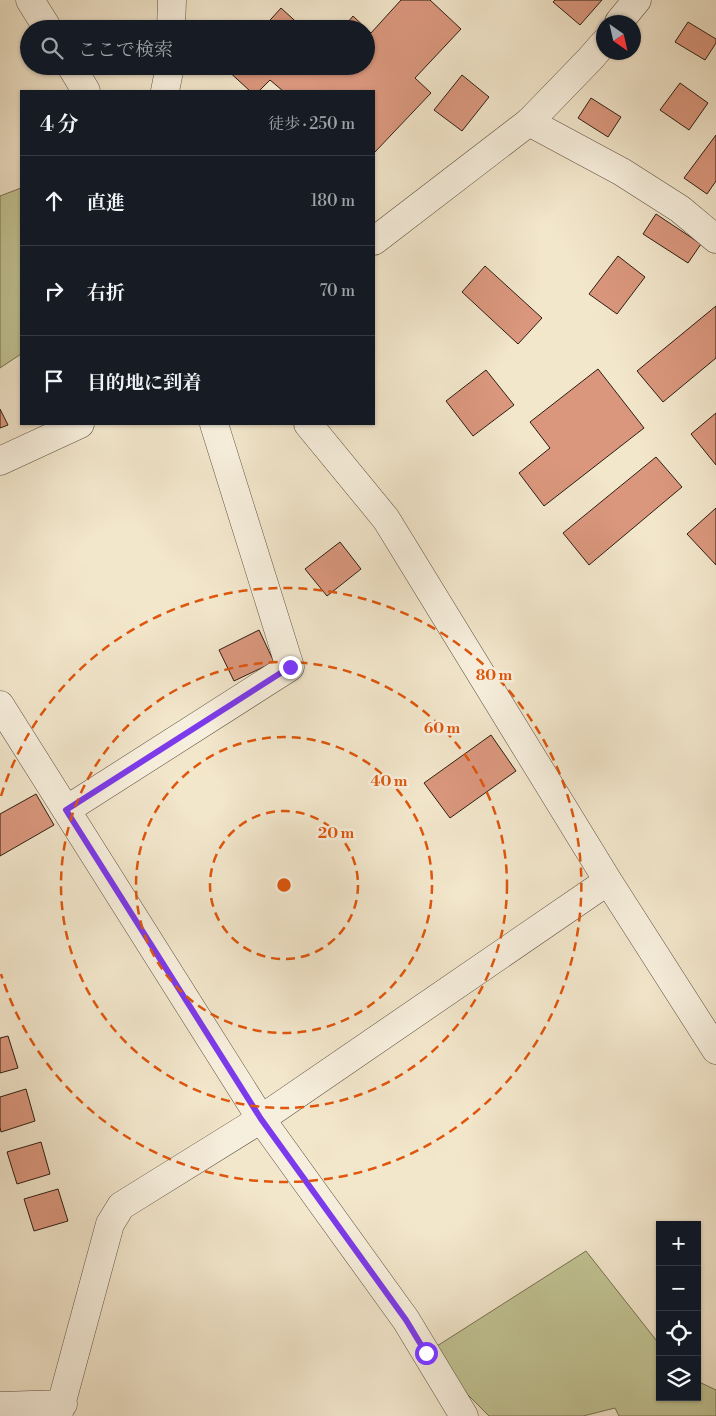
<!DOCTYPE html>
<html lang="ja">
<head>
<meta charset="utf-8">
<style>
	body { margin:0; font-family:"Libre Bodoni","Noto Serif JP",serif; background:#242831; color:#f1f3f6 }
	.controls { position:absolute; right:15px; bottom:15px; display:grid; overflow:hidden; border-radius:0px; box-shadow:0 1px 4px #0004 }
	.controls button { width:45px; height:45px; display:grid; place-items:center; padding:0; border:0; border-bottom:1px solid #363941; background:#171b24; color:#f1f3f6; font:25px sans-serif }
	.compass { position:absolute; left:596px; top:15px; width:45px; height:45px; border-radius:50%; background:#171b24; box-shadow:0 1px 4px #0004; rotate:146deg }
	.stop { position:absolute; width:15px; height:15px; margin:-11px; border:4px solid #7c3aed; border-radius:50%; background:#fff }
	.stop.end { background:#7c3aed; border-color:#fff; box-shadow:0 1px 5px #0008 }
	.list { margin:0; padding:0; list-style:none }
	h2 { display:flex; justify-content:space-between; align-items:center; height:65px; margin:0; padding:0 20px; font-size:21px }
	h2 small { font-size:16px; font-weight:400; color:#9ea1a6 }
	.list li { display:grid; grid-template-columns:32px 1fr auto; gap:15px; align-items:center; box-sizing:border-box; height:90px; padding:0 20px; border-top:1px solid #363941 }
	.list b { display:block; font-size:19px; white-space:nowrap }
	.list em { font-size:16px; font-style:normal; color:#9ea1a6 }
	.icon { flex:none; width:28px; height:28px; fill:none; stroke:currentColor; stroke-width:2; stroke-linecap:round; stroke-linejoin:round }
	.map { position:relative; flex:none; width:716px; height:1416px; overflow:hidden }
	.search { position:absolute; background:#171b24; box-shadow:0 1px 4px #0004; left:20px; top:20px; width:355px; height:55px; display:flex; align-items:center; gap:12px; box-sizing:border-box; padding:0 18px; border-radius:28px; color:#9ea1a6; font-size:19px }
	.panel { position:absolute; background:#171b24; box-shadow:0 1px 4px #0004; left:20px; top:90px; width:355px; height:335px; border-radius:0px }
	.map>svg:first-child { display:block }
</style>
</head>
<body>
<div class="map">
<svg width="716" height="1416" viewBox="0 0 716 1416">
	<rect width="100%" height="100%" fill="#f2e6cb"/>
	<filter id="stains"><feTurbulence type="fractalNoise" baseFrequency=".004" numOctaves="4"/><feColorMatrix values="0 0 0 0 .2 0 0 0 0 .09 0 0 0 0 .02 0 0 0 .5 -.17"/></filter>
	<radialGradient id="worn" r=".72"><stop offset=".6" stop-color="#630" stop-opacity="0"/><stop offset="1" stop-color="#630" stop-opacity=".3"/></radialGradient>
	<!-- green -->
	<path fill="#c1c393" stroke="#777052" d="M21 188V354L0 368V196Z
		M586 1251 660 1345V1397H697V1381L716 1390V1416H619L615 1408 583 1416H489L426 1353Z"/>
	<!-- building -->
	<path fill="#da977d" stroke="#2d1e12" d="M401 0H430L461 29 415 78 431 93 374 153V91H283L270 80 259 91H250L225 68 227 66H366V29H342L353 16 371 33Z
		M555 0H602L580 25 553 2Z
		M281 8 304 29H262Z
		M688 22 716 39V43L705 60 675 42Z
		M462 75 489 97 462 131 434 110Z
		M680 83 708 103 689 130 660 110Z
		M591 98 621 117 608 137 578 118Z
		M716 135V181L707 194 684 178Z
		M656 214 701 244 688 263 643 234Z
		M618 256 645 277 617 314 589 294Z
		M485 266 542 318 518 344 462 292Z
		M716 306V358L663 402 637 371Z
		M598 369 644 428 544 506 519 473 550 448 530 422Z
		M486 370 514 405 473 436 446 401Z
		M0 409 8 425 0 428Z
		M716 413V465L691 434Z
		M656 457 682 487 589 565 563 533Z
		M716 508V565L687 534Z
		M340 542 361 569 327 596 305 569Z
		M259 630 274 662 234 681 219 650Z
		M491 735 516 771 450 818 424 783Z
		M36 794 54 825 0 856V814Z
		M8 1036 18 1068 0 1073V1038Z
		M26 1089 35 1121 1 1132 0 1127V1097Z
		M41 1142 50 1174 17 1184 7 1152Z
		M58 1189 68 1221 34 1231 24 1199Z"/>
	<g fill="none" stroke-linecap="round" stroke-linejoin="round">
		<!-- minor casing -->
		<g stroke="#5e5040" stroke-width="29">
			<path id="minor" d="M30 0 48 29
				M171 29 172 0
				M71 66 86 91
				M165 91 170 66
				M529 122 622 172 680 209 716 239
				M308 424 386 519 608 881 716 1050
				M0 705 261 1119 406 1320 464 1416
				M66 810 290 667 214 424
				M0 1406 63 1404
				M58 1416 110 1224 121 1206 261 1119 608 881"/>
		</g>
		<!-- tertiary casing -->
		<g stroke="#5e5040" stroke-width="29">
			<path id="tertiary" d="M619 22 637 0
				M374 241 529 122 590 59 604 43
				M0 461 80 424"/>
		</g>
		<!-- minor -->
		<use href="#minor" stroke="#f7efdd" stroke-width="28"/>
		<!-- tertiary -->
		<use href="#tertiary" stroke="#f7efdd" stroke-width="28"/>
	</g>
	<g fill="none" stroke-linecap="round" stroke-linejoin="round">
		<!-- route -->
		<path stroke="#7c3aed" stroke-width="6" d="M290 667 66 810 261 1119 406 1320 426 1353"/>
	</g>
	<!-- distance rings -->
	<g fill="none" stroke="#df560c" stroke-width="2.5" stroke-dasharray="9 6">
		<circle cx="284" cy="885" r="74"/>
		<circle cx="284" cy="885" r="148"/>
		<circle cx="284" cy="885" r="223"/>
		<path d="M1 796A297 297 0 1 1 1 974"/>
	</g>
	<circle cx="284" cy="885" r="8" fill="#df560c" stroke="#f7efdd" stroke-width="2.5"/>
	<g font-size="15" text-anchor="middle" font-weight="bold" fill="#df560c" stroke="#f7efdd" stroke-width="5" stroke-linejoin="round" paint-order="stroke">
		<text x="494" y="680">80 m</text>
		<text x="442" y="733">60 m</text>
		<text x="389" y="786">40 m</text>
		<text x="336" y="838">20 m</text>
	</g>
	<rect width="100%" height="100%" filter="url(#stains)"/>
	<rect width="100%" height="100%" fill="url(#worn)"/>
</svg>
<div class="controls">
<button>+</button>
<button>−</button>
<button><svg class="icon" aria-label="locate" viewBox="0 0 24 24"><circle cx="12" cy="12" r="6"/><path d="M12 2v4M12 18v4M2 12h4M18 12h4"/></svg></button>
<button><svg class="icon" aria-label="layers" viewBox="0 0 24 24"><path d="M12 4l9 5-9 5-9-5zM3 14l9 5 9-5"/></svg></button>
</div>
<svg class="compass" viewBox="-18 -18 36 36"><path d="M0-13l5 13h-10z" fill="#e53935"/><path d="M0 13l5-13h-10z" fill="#9ea1a6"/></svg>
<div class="stop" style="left:426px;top:1353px"></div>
<div class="stop end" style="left:290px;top:667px"></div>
<div class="search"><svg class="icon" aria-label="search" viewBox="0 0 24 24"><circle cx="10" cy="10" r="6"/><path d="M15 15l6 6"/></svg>ここで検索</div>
<section class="panel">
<h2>4 分<small>徒歩 · 250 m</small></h2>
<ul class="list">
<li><svg class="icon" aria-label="ahead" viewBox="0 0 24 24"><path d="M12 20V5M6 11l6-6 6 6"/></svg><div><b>直進</b></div><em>180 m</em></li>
<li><svg class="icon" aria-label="right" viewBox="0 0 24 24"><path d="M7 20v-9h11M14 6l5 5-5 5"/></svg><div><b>右折</b></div><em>70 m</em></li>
<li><svg class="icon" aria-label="arrive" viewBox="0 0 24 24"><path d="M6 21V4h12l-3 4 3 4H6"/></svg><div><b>目的地に到着</b></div></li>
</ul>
</section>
</div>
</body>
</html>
